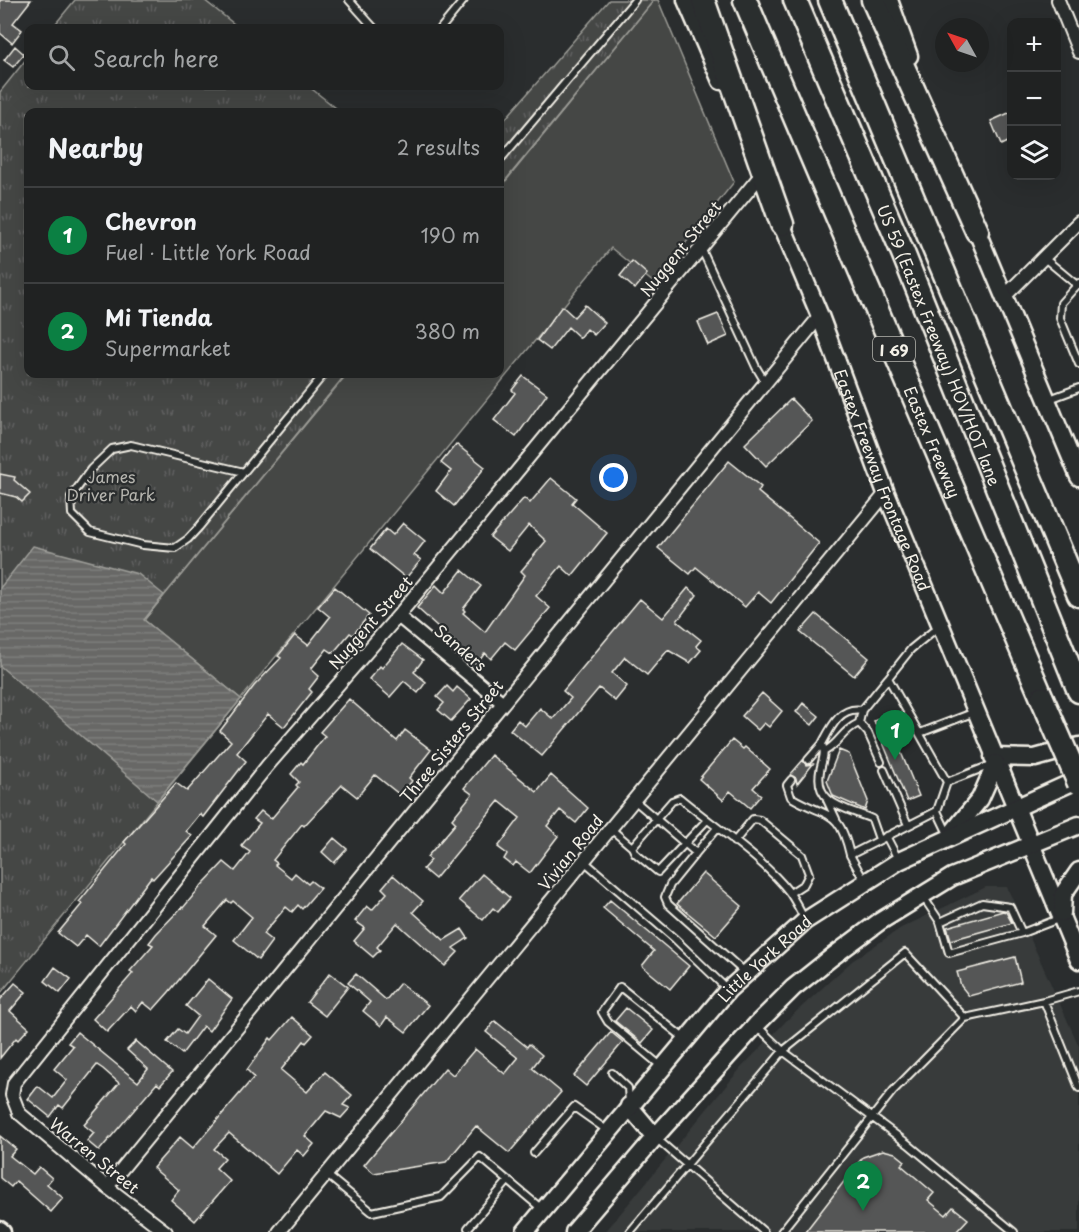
<!DOCTYPE html>
<html lang="en">
<head>
<meta charset="utf-8">
<style>
	body { margin:0; font-family:"Playpen Sans",sans-serif; background:#282a2a; color:#f1f3f6 }
	.controls { position:absolute; right:18px; top:18px; display:grid; overflow:hidden; border-radius:12px; box-shadow:0 6px 24px #0002 }
	.controls button { width:54px; height:54px; display:grid; place-items:center; padding:0; border:0; border-bottom:2px solid #3d3f40; background:#202222; color:#f1f3f6; font:30px sans-serif }
	.compass { position:absolute; left:935px; top:18px; width:54px; height:54px; border-radius:50%; background:#202222; box-shadow:0 6px 24px #0002; rotate:310deg }
	.you { position:absolute; left:614px; top:478px; width:21px; height:21px; margin:-15px; border:4px solid #fff; border-radius:50%; background:#1a73e8; box-shadow:0 0 0 9px #1a73e833 }
	.badge { display:grid; place-items:center; width:39px; height:39px; border-radius:50%; background:#0b8043; color:#fff; font-size:20px; font-weight:700 }
	.pin { position:absolute; translate:-50% -50px; filter:drop-shadow(0 2px 3px #0008) }
	.pin::after { content:''; position:absolute; top:32px; width:21px; height:18px; background:inherit; clip-path:polygon(0 0,100% 0,50% 100%) }
	.list { margin:0; padding:0; list-style:none }
	h2 { display:flex; justify-content:space-between; align-items:center; height:78px; margin:0; padding:0 24px; font-size:26px }
	h2 small { font-size:20px; font-weight:400; color:#a2a4a5 }
	.list li { display:grid; grid-template-columns:39px 1fr auto; gap:18px; align-items:center; box-sizing:border-box; height:96px; padding:0 24px; border-top:2px solid #3d3f40 }
	.list b { display:block; font-size:22px; white-space:nowrap }
	.list p { margin:0; font-size:20px; white-space:nowrap; color:#a2a4a5 }
	.list em { font-size:20px; font-style:normal; color:#a2a4a5 }
	.icon { flex:none; width:33px; height:33px; fill:none; stroke:currentColor; stroke-width:2; stroke-linecap:round; stroke-linejoin:round }
	.map { position:relative; flex:none; width:1079px; height:1232px; overflow:hidden }
	.search { position:absolute; background:#202222; box-shadow:0 6px 24px #0002; left:24px; top:24px; width:480px; height:66px; display:flex; align-items:center; gap:15px; box-sizing:border-box; padding:0 21px; border-radius:12px; color:#a2a4a5; font-size:22px }
	.panel { position:absolute; background:#202222; box-shadow:0 6px 24px #0002; left:24px; top:108px; width:480px; height:270px; border-radius:12px }
	.map>svg:first-child { display:block }
</style>
</head>
<body>
<div class="map">
<svg width="1079" height="1232" viewBox="0 0 1079 1232">
	<defs>
		<pattern id="park-tufts" width="24" height="20" patternUnits="userSpaceOnUse" patternTransform="scale(1.5)"><rect width="24" height="20" fill="#444645"/><path d="M3 7l-1-3M5 7V3M7 7l1-3M15 17l-1-3M17 17v-4M19 17l1-3" fill="none" stroke="#606160"/></pattern>
		<pattern id="water-rules" width="6" height="5" patternUnits="userSpaceOnUse" patternTransform="scale(1.5)"><rect width="6" height="5" fill="#676866"/><path d="M0 2.5h6" fill="none" stroke="#7d7e7c"/></pattern>
	</defs>
	<rect width="100%" height="100%" fill="#2a2d2e"/>
	<filter id="ink" filterUnits="userSpaceOnUse"><feTurbulence type="fractalNoise" baseFrequency=".0167" numOctaves="2"/><feDisplacementMap in="SourceGraphic" scale="12" xChannelSelector="R" yChannelSelector="G"/><feConvolveMatrix kernelMatrix="1 2 1 2 8 2 1 2 1" color-interpolation-filters="sRGB"/></filter>
	<g filter="url(#ink)">
		<!-- built -->
		<path fill="#373a3a" d="M986 887H1007L1079 1046V1232H605L740 1069 787 1020 852 961 901 928Z"/>
		<!-- green -->
		<path fill="#444645" stroke="#9c9c96" stroke-width="1.5" d="M654 0H658L734 182 654 283 611 248 241 699 144 620 347 374H500V188Z"/>
		<!-- park -->
		<path fill="url(#park-tufts)" stroke="#9c9c96" stroke-width="1.5" d="M75 0H204L239 28H52Z
			M609 0H654L500 187V125Z
			M28 57V86H308L341 112H28V374H346L144 620 241 699 0 994V92Z"/>
		<!-- water -->
		<path fill="url(#water-rules)" stroke="#9f9f9a" stroke-width="1.5" d="M33 546 138 574 164 595 144 620 241 699 157 801 0 666V588Z"/>
		<!-- building -->
		<path fill="#555756" stroke="#f4f1e8" stroke-width="1.5" d="M0 0H31L13 23 22 30 12 43 0 33Z
			M15 46 24 54 13 67 4 60Z
			M1011 112V140L1001 145 991 121Z
			M632 261 647 274 635 289 620 276Z
			M585 305 605 323 594 335 587 329 580 338 568 327 550 350 537 340 562 306 574 317Z
			M718 314 728 336 708 345 698 322Z
			M523 376 547 394 516 437 494 420 515 393 512 390Z
			M791 399 812 421 766 466 745 444Z
			M456 444 485 467 454 506 436 491 451 471 441 463Z
			M729 461 761 487 758 492 819 543 771 603 758 592 745 607 696 567 690 574 658 548Z
			M0 474 15 477 14 480 30 494 22 502 16 497 0 493Z
			M551 478 576 498 572 503 607 533 572 576 561 566 536 596 550 608 515 650 505 642 491 659 485 653 476 665 456 648 458 645 417 608 436 585 444 593 462 570 481 586 463 609 465 611 463 613 485 632 525 575 521 571 546 541 529 525 508 551 490 537 524 498 530 503Z
			M403 523 425 541 414 555 421 560 406 578 370 549 386 529 393 535Z
			M335 587 369 615 353 635 350 633 333 653 327 649 311 669 319 676 309 689 312 692 284 727 268 714 237 753 246 761 203 817 200 814 186 831 192 836 153 879 151 877 99 946 86 935 76 947 58 933 82 904 79 902 126 844 124 842 176 783 187 791 231 741 220 731 254 686 281 658 278 656 295 635 308 645 330 617 318 607Z
			M688 588 697 595 677 621 701 640 696 646 701 650 690 663 668 650 647 675 625 657 612 673 627 686 615 701 599 688 542 756 510 730 518 720 525 726 540 708 553 719 571 698 563 691 640 599 663 618Z
			M816 614 869 658 854 676 800 632Z
			M402 644 423 660 414 672 426 682 418 693 404 681 390 697 369 679 380 666 382 668Z
			M447 686 453 692 457 687 471 699 451 721 438 710 444 703 437 697Z
			M762 693 782 711 769 727 764 723 758 730 742 716Z
			M349 699 397 741 405 730 431 750 409 778 412 781 400 795 375 775 357 797 342 785 304 826 302 824 273 860 277 863 275 865 291 878 295 873 308 884 311 881 320 888 302 909 298 905 292 912 286 907 263 934 272 941 258 960 234 940 252 917 233 901 231 903 227 900 205 926 216 935 169 992 153 1010 143 1002 136 1011 131 1006 107 1032 93 1019 133 973 130 971 153 945 149 943 156 934 182 907 183 908 202 885 224 862 235 871 250 852 241 846 260 823 254 819 261 811 271 819 298 787 296 785 299 782 291 774 301 762 303 764 325 736 320 732Z
			M803 703 819 716 812 725 796 712Z
			M886 716 919 796 907 801 874 721Z
			M732 740 743 749 745 747 770 769 753 788 761 795 750 808 730 791 723 800 699 779Z
			M839 750 849 754 868 801 865 810 833 796 827 781Z
			M491 755 537 792 551 775 588 808 576 823 560 810 547 826 558 836 530 873 516 862 513 866 504 859 507 854 498 847 520 818 499 801 435 879 423 869 431 860 427 857 456 823 452 819 472 794 464 788Z
			M803 760 806 765 813 764 797 784 796 778 790 775Z
			M334 838 347 849 334 863 322 852Z
			M703 873 742 906 716 936 677 904Z
			M482 874 510 898 498 912 493 908 483 920 459 900Z
			M393 875 423 901 413 912 444 940 462 929 468 938 453 948 458 952 445 966 397 923 377 947 380 950 373 957 354 941 365 928 355 921 367 906 372 910 387 893 382 888Z
			M610 900 689 966 670 989 642 966 654 951 603 908Z
			M1003 911 1006 912 1012 923 951 940 947 927Z
			M1015 957 1021 982 969 996 961 986 957 972Z
			M55 967 71 979 60 993 45 981Z
			M330 973 348 987 325 1016 307 1002Z
			M356 974 386 1000 400 983 428 1005 406 1032 387 1017 381 1026 363 1011 370 1002 348 983Z
			M208 979 232 999 209 1031 203 1026 182 1054 167 1042 178 1029 185 1034 198 1016 186 1006Z
			M15 983 26 992 10 1011 29 1028 18 1040 16 1038 0 1058V1000Z
			M626 1008 653 1030 642 1043 615 1021Z
			M292 1017 313 1035 306 1043 304 1041 281 1070 307 1092 325 1072 352 1095 343 1105 350 1108 341 1118 326 1111 305 1136 314 1144 304 1156 297 1150 277 1174 229 1133 214 1149 225 1158 216 1168 230 1181 195 1221 171 1200 179 1190 153 1168 180 1137 193 1148 254 1077 247 1070 270 1038 272 1040Z
			M495 1021 527 1047 529 1044 542 1055 532 1068 561 1092 509 1153 476 1126 446 1162 374 1173 364 1165 445 1068 453 1075 475 1049 505 1074 518 1058 486 1032Z
			M77 1032 138 1082 148 1069 127 1050 136 1041 172 1072 160 1086 157 1083 99 1151 87 1141 94 1133 84 1125 119 1083 103 1069 97 1065 63 1108 59 1105 50 1117 28 1099 38 1086 53 1098 67 1080 54 1069 73 1046 68 1043Z
			M611 1032 623 1042 586 1086 574 1076Z
			M0 1136 16 1149 10 1156 33 1174 39 1167 52 1178 47 1184 63 1198 51 1212 16 1181 11 1187 0 1178Z
			M883 1150 895 1153 905 1161 901 1165 934 1193 928 1200 946 1215 953 1207 968 1219 956 1232H805L863 1157Z"/>
		<g fill="none" stroke-linecap="round" stroke-linejoin="round">
			<!-- lane casing -->
			<g stroke="#f4f1e8" stroke-width="10">
				<path id="lane" d="M349 0 374 28
					M441 28 464 0
					M500 160 635 0
					M701 248 756 367 765 382
					M1043 257 1078 286
					M1079 283 1061 303 1060 318 1079 364
					M1047 400 1079 388
					M244 472 131 445 112 449 91 469 71 497 72 514 90 532 143 545 175 548 188 539 199 527 324 374
					M862 710C840 706 831 727 822 744 826 754 822 760 820 771 814 805 847 808 872 819L879 839
					M859 723 868 733 881 762
					M920 733 975 712
					M825 751C840 743 841 731 859 723L862 710 888 678
					M808 760 822 744
					M884 770 908 825
					M791 780 787 785 791 797C828 819 839 807 850 855
					M947 782 991 765
					M634 800 696 853 717 828
					M827 800 836 819
					M937 811 948 834
					M707 820 658 872 635 853 632 847 672 801 680 798C711 824 766 861 789 892 795 900 800 911 805 920
					M611 829 632 847
					M886 836 898 859
					M734 842 753 819 760 820 802 855 809 874 804 884 790 893
					M696 853 670 885 665 897 668 904 744 972
					M584 861 675 939 728 990
					M865 882 850 855 937 811 947 782 888 678 911 649 938 627
					M924 898 940 922 982 903 1010 907 1022 933 1061 918
					M940 922 949 953 1022 933
					M1044 1001 1079 991
					M757 1026 783 1051 908 1144 1014 1232
					M662 1067 608 1022 602 1012 620 987 685 1039
					M612 1073 628 1088 629 1103
					M656 1138 764 1232
					M534 1153 574 1107 608 1131
					M327 1175 372 1212 441 1197 480 1157 543 1210
					M468 1228 508 1181
					M630 1232 783 1051 905 953 965 1018 1044 1001 1079 1088
					M781 1232 893 1091 965 1018"/>
			</g>
			<!-- street casing -->
			<g stroke="#f4f1e8" stroke-width="16">
				<path id="street" d="M1058 0 1079 52
					M1003 298 1079 222
					M398 616 503 703
					M107 1187 820 316
					M166 1232 107 1187 19 1113 12 1095 14 1083 268 765 398 616 761 175
					M279 1232 886 493"/>
			</g>
			<!-- secondary casing -->
			<g stroke="#f4f1e8" stroke-width="21">
				<g id="secondary">
					<path d="M686 0 721 81"/>
					<path d="M889 0 909 56"/>
					<path id="s1" d="M778 216 820 316 886 493 1079 960"/>
					<path d="M973 222 1079 477"/>
					<path d="M993 757 1035 758 1079 746"/>
					<path d="M952 833 980 799 996 763"/>
					<path d="M1062 913 1063 894 1079 871"/>
					<path d="M629 1106 655 1137"/>
					<path d="M0 1230 2 1232"/>
					<path id="s2" d="M525 1232 728 990 805 921 899 861 1079 779"/>
					<path d="M574 1232 655 1137 756 1025 793 988 832 957 879 922 952 877 1079 825"/>
				</g>
			</g>
			<!-- highway casing -->
			<g stroke="#f4f1e8" stroke-width="27">
				<g id="highway">
					<path d="M703 0 782 224"/>
					<path id="s3" d="M745 0 1042 698"/>
					<path id="s4" d="M795 0 903 253 1079 691"/>
					<path d="M830 0 1079 595"/>
					<path d="M873 0 977 231"/>
				</g>
			</g>
			<!-- lane -->
			<use href="#lane" stroke="#2a2d2e" stroke-width="6"/>
			<!-- street -->
			<use href="#street" stroke="#2a2d2e" stroke-width="12"/>
			<!-- secondary -->
			<use href="#secondary" stroke="#2a2d2e" stroke-width="16"/>
			<!-- highway -->
			<use href="#highway" stroke="#2a2d2e" stroke-width="22"/>
			<!-- highway-bridge casing -->
			<g stroke="#f4f1e8" stroke-width="27" stroke-linecap="butt">
				<path id="highway-bridge" d="M1042 698 1079 783"/>
			</g>
			<!-- highway-bridge -->
			<use href="#highway-bridge" stroke="#2a2d2e" stroke-width="22"/>
		</g>
	</g>
	<g text-anchor="middle" dominant-baseline="central" stroke-width="4.5" stroke-linejoin="round" paint-order="stroke">
		<!-- shield labels -->
		<rect fill="#2a2d2e" stroke="#b7b6b0" stroke-width="1.5" x="873" y="337" width="42" height="24" rx="4.5"/>
		<g font-size="15" font-weight="bold" fill="#f4f1e8">
			<text x="894" y="349">I 69</text>
		</g>
		<!-- street labels -->
		<g font-size="16" fill="#f4f1e8" stroke="#2a2d2e">
			<text transform="translate(680 248) rotate(-51)">Nuggent Street</text>
			<text stroke="none"><textPath href="#s4" startOffset="374">US 59 (Eastex Freeway) HOV/HOT lane</textPath></text>
			<text stroke="none"><textPath href="#s3" startOffset="480">Eastex Freeway</textPath></text>
			<text stroke="none"><textPath href="#s1" startOffset="284">Eastex Freeway Frontage Road</textPath></text>
			<text transform="translate(370 622) rotate(-49)">Nuggent Street</text>
			<text transform="translate(461 647) rotate(40)">Sanders</text>
			<text transform="translate(451 741) rotate(-51)">Three Sisters Street</text>
			<text transform="translate(570 852) rotate(-51)">Vivian Road</text>
			<text stroke="none"><textPath href="#s2" startOffset="364">Little York Road</textPath></text>
			<text transform="translate(95 1155) rotate(39)">Warren Street</text>
		</g>
		<!-- park labels -->
		<g font-size="16" fill="#b6b5af" stroke="#2a2d2e">
			<text x="111" y="476">James<tspan x="111" dy="18">Driver Park</tspan></text>
		</g>
	</g>
</svg>
<div class="controls">
<button>+</button>
<button>−</button>
<button><svg class="icon" aria-label="layers" viewBox="0 0 24 24"><path d="M12 4l9 5-9 5-9-5zM3 14l9 5 9-5"/></svg></button>
</div>
<svg class="compass" viewBox="-18 -18 36 36"><path d="M0-13l5 13h-10z" fill="#e53935"/><path d="M0 13l5-13h-10z" fill="#a2a4a5"/></svg>
<div class="you"></div>
<div class="pin badge" style="left:895px;top:760px">1</div>
<div class="pin badge" style="left:863px;top:1211px">2</div>
<div class="search"><svg class="icon" aria-label="search" viewBox="0 0 24 24"><circle cx="10" cy="10" r="6"/><path d="M15 15l6 6"/></svg>Search here</div>
<section class="panel">
<h2>Nearby<small>2 results</small></h2>
<ul class="list">
<li><span class="badge">1</span><div><b>Chevron</b><p>Fuel · Little York Road</p></div><em>190 m</em></li>
<li><span class="badge">2</span><div><b>Mi Tienda</b><p>Supermarket</p></div><em>380 m</em></li>
</ul>
</section>
</div>
</body>
</html>
